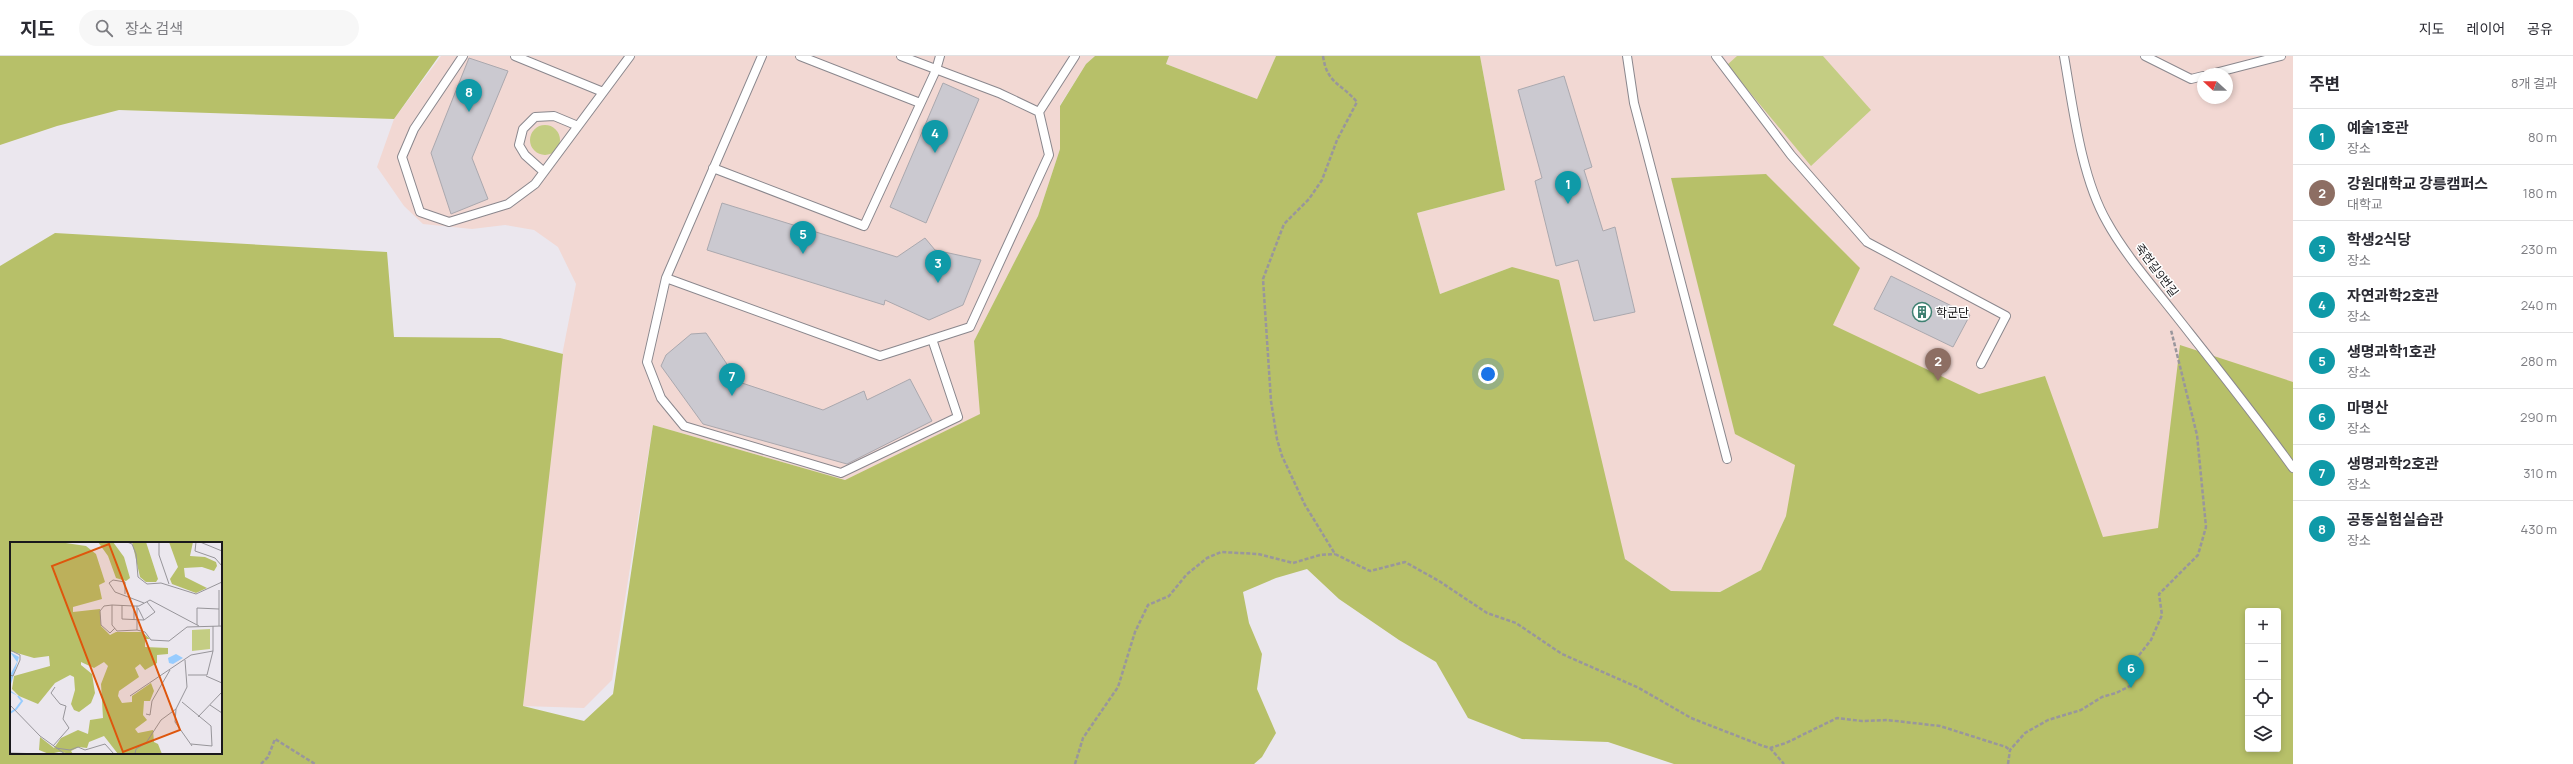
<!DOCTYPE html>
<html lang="ko">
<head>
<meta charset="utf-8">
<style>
	body { margin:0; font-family:Manrope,"Noto Sans KR",sans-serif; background:#f7f7f7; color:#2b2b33 }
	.controls { position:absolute; right:12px; bottom:12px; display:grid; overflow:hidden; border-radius:4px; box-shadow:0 2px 6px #0003 }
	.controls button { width:36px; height:36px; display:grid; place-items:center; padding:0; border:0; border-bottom:1px solid #e1e1e2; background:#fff; color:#2b2b33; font:20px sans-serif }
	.compass { position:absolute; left:2197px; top:12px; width:36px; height:36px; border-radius:50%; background:#fff; box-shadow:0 2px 6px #0003; rotate:291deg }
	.you { position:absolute; left:1488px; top:318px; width:14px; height:14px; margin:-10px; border:3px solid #fff; border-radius:50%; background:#1a73e8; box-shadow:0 0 0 6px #1a73e833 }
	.badge { display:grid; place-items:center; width:26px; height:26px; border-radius:50%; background:#7c3aed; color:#fff; font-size:13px; font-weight:700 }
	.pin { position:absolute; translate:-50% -33px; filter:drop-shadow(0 1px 2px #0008) }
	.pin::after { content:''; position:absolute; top:21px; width:14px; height:12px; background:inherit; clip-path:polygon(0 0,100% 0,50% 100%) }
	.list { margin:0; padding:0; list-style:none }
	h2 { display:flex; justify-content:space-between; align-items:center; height:52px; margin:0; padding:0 16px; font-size:17px }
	h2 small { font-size:13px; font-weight:400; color:#7c7c81 }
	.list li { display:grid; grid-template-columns:26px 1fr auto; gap:12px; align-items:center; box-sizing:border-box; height:56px; padding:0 16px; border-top:1px solid #e1e1e2 }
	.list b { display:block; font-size:15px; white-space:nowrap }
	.list p { margin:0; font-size:13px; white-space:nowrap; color:#7c7c81 }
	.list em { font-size:13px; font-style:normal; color:#7c7c81 }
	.icon { flex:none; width:22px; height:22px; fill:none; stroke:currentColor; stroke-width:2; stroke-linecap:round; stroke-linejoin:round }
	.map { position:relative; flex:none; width:2293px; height:708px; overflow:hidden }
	header { display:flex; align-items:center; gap:24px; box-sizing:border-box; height:56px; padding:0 20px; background:#fff; border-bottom:1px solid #e1e1e2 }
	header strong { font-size:19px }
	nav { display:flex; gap:22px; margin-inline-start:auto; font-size:14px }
	.search { width:280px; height:36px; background:#f7f7f7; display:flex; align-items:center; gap:10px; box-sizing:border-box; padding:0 14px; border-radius:22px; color:#7c7c81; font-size:15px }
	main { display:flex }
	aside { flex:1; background:#fff }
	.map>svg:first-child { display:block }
</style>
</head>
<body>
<header>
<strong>지도</strong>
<div class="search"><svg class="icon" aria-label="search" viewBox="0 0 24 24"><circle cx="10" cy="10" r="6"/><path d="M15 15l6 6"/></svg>장소 검색</div>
<nav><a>지도</a><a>레이어</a><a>공유</a></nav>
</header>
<main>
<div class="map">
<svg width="2293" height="708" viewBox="0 0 2293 708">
	<rect width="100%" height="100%" fill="#ebe7ee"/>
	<!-- education -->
	<path fill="#f2d8d3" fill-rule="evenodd" d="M441 0H1095L1086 8 1060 49V93L1038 160 974 285 981 358 845 424 653 369 612 624 584 652 523 650 545 386 576 228 558 191 534 174 505 169 472 173 423 168 404 150 377 111 394 63Z
		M1169 0H1276L1257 43 1166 8Z
		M1480 0H2293V511L1786 460 1761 514 1720 536 1671 535 1625 503 1512 211 1440 238 1417 157 1505 134ZM2203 18H2227V42H2203Z"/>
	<!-- green -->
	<path fill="#c4cd83" d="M1737 0H1823L1871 54 1811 110 1727 9Z
		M530 84a15 15 0 1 1 30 0a15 15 0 1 1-30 0Z"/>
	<!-- forest -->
	<path fill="#b7c069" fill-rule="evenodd" d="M0 0H439L394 63 119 54 57 70 0 89Z
		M1095 0H1169L1166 8 1257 43 1276 0H1480L1505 134 1417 157 1440 238 1512 211 1559 224 1625 503 1671 535 1720 536 1761 514 1786 460 1795 409 1735 378 1671 122 1766 118 1860 212 1833 269 1979 338 2045 320 2103 481 2158 472 2180 289 2293 326V708H1674L1608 686 1522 683 1468 662 1436 606 1399 584 1339 543 1307 513 1276 522 1243 536 1249 567 1262 598 1257 633 1276 677 1262 701 1254 708H0V210L55 177 387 196 394 281 500 282 563 298 523 650 584 665 613 638 653 369 845 424 980 358 974 285 1038 160 1060 93V50L1086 8ZM11 487H221V697H11ZM2248 555H2278V693H2248Z"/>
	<!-- building -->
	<path fill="#cbc9d0" stroke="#aaa8ae" d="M469 2 508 15 472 102 488 143 451 158 431 97Z
		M1564 20 1592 111 1584 114 1603 175 1615 171 1635 256 1594 265 1578 204 1556 210 1535 125 1542 122 1518 34Z
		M943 27 979 43 926 167 890 151Z
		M722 147 897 201 925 182 935 194 981 204 963 249 929 264 885 244 884 249 707 194Z
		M1891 220 1970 259 1953 291 1874 253Z
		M706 277 739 326 823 354 864 335 867 344 910 323 932 365 847 408 703 368 661 310 666 299 691 278Z"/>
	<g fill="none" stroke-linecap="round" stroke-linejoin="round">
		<!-- service casing -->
		<g stroke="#8a878d" stroke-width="10">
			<path id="service" d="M463 0 414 73 402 101 420 156 449 166 508 148 535 128 630 0
				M515 0 603 36
				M762 0 666 222 880 300 970 271 1049 99 1039 56 999 37 901 0
				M800 0 920 47
				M1627 0 1634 47 1727 403
				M1716 0 1791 99 1867 186 2006 260 1981 308
				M2064 0C2073 51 2081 121 2107 166 2124 197 2151 228 2173 256 2214 308 2255 359 2293 412
				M2145 0 2191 23 2203 20
				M2211 18 2281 0
				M1039 56 1075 0
				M713 112 864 170 936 14 940 0
				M544 116 525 99 519 89 523 73 535 61 554 60 578 70
				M666 222 647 306 661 342 684 370 841 417 958 361 932 283"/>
		</g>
		<!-- path -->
		<path stroke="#99969c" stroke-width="2.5" stroke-dasharray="4 2" stroke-linecap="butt" d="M1323 0C1327 28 1341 27 1357 46L1337 84 1322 124 1309 143 1284 168 1263 223 1271 345 1277 383 1282 400 1305 449 1335 498 1370 515 1405 506 1439 525 1487 557 1516 567 1562 598 1639 632 1691 662 1763 690 1770 692 1786 687 1837 662 1862 665 1887 664 1940 670 2006 691 2010 694
			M1770 692 1784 708
			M261 708 268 701 275 683 315 708
			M1075 708 1083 682 1118 631 1135 576 1148 549 1169 540 1187 518 1207 502 1221 496 1258 498 1293 507 1320 499 1335 498
			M2008 708 2010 694 2025 677 2048 664 2081 654 2102 641 2116 637 2132 629 2136 603 2151 584 2162 559 2159 538 2198 499 2206 471 2197 379 2171 274"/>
		<!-- service -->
		<use href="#service" stroke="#fff" stroke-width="8"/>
	</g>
	<!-- icons -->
	<defs>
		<g id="building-ring" transform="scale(1)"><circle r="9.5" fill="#fff" stroke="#3f8172" stroke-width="1.5"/><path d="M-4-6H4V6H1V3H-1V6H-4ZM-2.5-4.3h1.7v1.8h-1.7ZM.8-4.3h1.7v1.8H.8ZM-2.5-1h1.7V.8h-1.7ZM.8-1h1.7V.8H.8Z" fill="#3f8172"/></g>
	</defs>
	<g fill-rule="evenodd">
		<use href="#building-ring" x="1922" y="256"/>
	</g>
	<g text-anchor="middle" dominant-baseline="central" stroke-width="3" stroke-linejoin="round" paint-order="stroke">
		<!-- street labels -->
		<g font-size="12" fill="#1a191c" stroke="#fff">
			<text transform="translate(2157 214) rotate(53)">죽헌길9번길</text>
		</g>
		<!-- poi labels -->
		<g font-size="12" fill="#1a191c" stroke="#fff" text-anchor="start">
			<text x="1936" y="256">학군단</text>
		</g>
	</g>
	<!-- overview -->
	<g transform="translate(10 486)">
		<rect width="212" height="212" fill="#ebe7ee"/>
		<path d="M200 87V107L182 109V88Z" fill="#c4cd83"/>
		<path d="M0 0H49L76 4 86 12 95 40 89 43 92 57 63 65V70L90 67 91 84 100 93 106 90H132L140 97H135V105L158 106V112L147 113V121L135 128 130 122 125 126 129 135 109 149 108 154 112 161 122 160V154L141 141 144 149 140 159H134L133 173 137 178 125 187 128 191 143 188 144 200 148 202 152 212H108L94 194 79 200 77 206 69 205 61 209 63 212 49 210 39 212 29 208 30 195 44 206 51 196 68 188 78 192 80 178 93 176 91 142 98 124 94 120 84 126 71 120V123L82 132 85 151 81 161 69 170 64 168 61 162 65 148 64 135 60 133 45 141 28 162 9 154 2 147 4 134 40 124 39 114 24 116 0 109ZM88 0H103L114 15 120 36 116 39 106 36 98 14ZM122 0H136L148 37 146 40H136L130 35ZM159 0H183L180 14 195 15 206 20 207 24 204 29 192 25 174 26 175 35 197 46 186 51 162 42 160 37 168 25Z" fill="#b7c069"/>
		<path d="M0 110 9 115 1 142V149L8 154 0 150V133L7 120ZM166 112 173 116 163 122 159 121 158 116Z" fill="#98ccfe"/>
		<path fill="none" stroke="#98ccfe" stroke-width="2" d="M0 171 6 167 12 159 8 154"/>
		<path fill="none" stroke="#97959a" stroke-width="1" d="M117 0 122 2 126 12 128 35 137 42 151 41 186 52 212 40M149 0V13L159 42M186 0 185 9 205 16 212 24M190 0 212 9M209 48V84M115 52V40L103 38 99 41 105 50 134 61M102 63 94 64 90 69 91 83 100 91 105 86M112 63V77L134 78 145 70 137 60M127 64V88L107 89 102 83V63L124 64H129L140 58 189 84M128 66 134 78M124 78V64M187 83V66L209 67M127 88 135 90 141 98 159 99 177 85 212 84M0 108 10 113V118L3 134 0 133M175 118 177 145 166 167 165 180 182 204M178 133H197L203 109M196 134 212 141M120 154 181 113 203 109V84M172 160 201 184 202 204 181 202M0 163 30 194 55 212M200 163 212 171M136 172 140 173 142 159 160 128M188 175 212 150M43 204 59 186 53 177 56 164 50 162 41 151 45 145M46 206 60 208 68 205 75 208 95 202 104 212M0 211 33 212M125 212 126 207 136 201 151 178 166 167"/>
		<path fill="#de560d" fill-opacity="0.15" stroke="#de560d" stroke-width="2" d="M99 2 170 188 113 210 42 24Z"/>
		<rect width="212" height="212" fill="none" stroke="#1a191c" stroke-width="2"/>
	</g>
</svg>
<div class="controls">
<button>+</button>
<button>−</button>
<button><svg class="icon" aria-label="locate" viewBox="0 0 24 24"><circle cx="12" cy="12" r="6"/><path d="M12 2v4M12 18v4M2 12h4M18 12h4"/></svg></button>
<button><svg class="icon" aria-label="layers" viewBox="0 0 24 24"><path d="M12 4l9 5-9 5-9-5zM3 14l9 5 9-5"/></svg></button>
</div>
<svg class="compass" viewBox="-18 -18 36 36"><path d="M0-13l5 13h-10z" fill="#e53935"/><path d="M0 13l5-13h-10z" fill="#7c7c81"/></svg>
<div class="you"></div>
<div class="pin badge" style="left:1568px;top:148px;background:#0f9aa8">1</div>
<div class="pin badge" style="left:1938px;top:325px;background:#8d6e63">2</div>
<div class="pin badge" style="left:938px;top:227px;background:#0f9aa8">3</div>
<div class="pin badge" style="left:935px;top:97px;background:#0f9aa8">4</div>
<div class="pin badge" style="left:803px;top:198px;background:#0f9aa8">5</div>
<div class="pin badge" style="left:2131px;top:632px;background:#0f9aa8">6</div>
<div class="pin badge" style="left:732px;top:340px;background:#0f9aa8">7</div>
<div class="pin badge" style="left:469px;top:56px;background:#0f9aa8">8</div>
</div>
<aside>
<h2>주변<small>8개 결과</small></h2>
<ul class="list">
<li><span class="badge" style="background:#0f9aa8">1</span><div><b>예술1호관</b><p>장소</p></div><em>80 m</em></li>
<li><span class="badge" style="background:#8d6e63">2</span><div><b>강원대학교 강릉캠퍼스</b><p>대학교</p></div><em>180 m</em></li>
<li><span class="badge" style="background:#0f9aa8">3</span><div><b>학생2식당</b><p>장소</p></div><em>230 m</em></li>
<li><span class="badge" style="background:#0f9aa8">4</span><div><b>자연과학2호관</b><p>장소</p></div><em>240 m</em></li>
<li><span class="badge" style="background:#0f9aa8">5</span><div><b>생명과학1호관</b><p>장소</p></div><em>280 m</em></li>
<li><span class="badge" style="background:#0f9aa8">6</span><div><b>마명산</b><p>장소</p></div><em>290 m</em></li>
<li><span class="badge" style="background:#0f9aa8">7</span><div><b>생명과학2호관</b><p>장소</p></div><em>310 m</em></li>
<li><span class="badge" style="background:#0f9aa8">8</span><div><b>공동실험실습관</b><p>장소</p></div><em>430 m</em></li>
</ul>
</aside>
</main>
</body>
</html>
